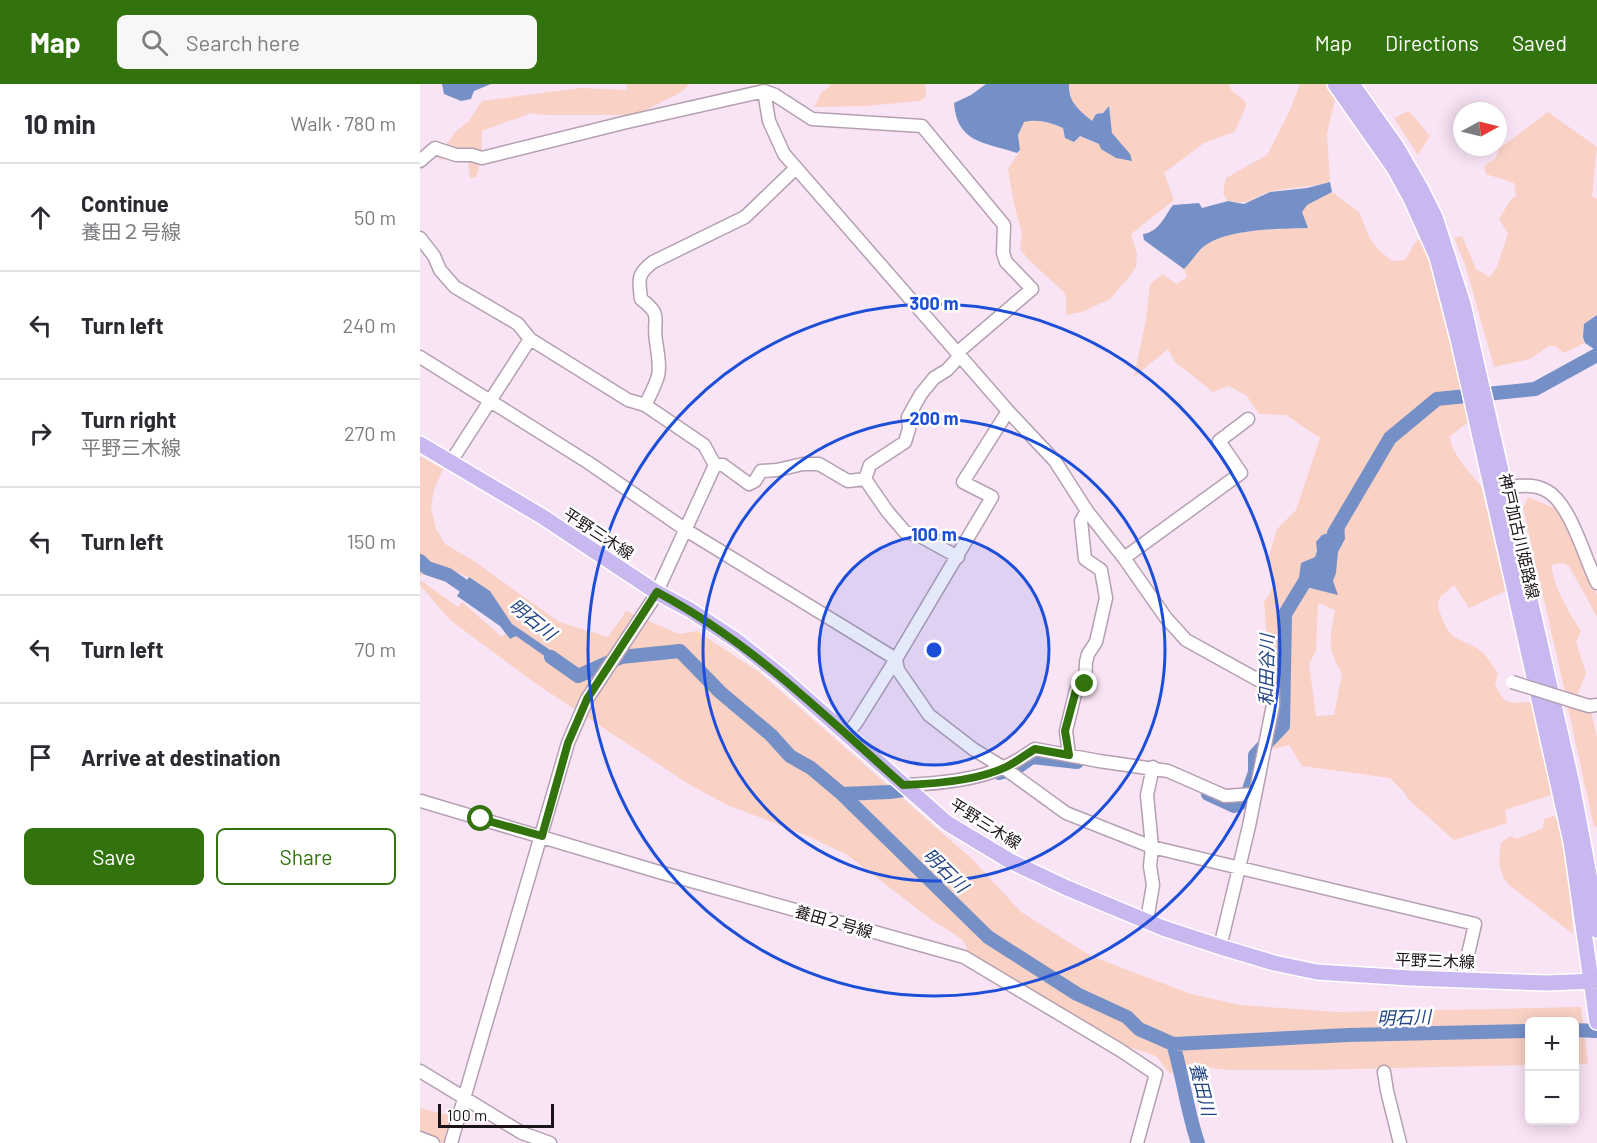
<!DOCTYPE html>
<html lang="en">
<head>
<meta charset="utf-8">
<style>
	body { margin:0; font-family:Barlow,"Noto Sans JP",sans-serif; background:#f7f7f7; color:#2b2b33 }
	.controls { position:absolute; right:18px; bottom:18px; display:grid; overflow:hidden; border-radius:9px; box-shadow:0 3px 15px #0003 }
	.controls button { width:54px; height:54px; display:grid; place-items:center; padding:0; border:0; border-bottom:2px solid #e1e1e2; background:#fff; color:#2b2b33; font:30px sans-serif }
	.compass { position:absolute; left:1033px; top:18px; width:54px; height:54px; border-radius:50%; background:#fff; box-shadow:0 3px 15px #0003; rotate:83deg }
	.scale { position:absolute; left:18px; bottom:15px; width:116px; box-sizing:border-box; padding-left:6px; border:3px solid #1a1319; border-top:0; font-size:16px; line-height:21px; white-space:nowrap; color:#1a1319; -webkit-text-stroke:4px #fff; paint-order:stroke }
	.stop { position:absolute; width:18px; height:18px; margin:-14px; border:4px solid #32730e; border-radius:50%; background:#fff }
	.stop.end { background:#32730e; border-color:#fff; box-shadow:0 2px 6px #0008 }
	.list { margin:0; padding:0; list-style:none }
	h2 { display:flex; justify-content:space-between; align-items:center; height:78px; margin:0; padding:0 24px; font-size:26px }
	h2 small { font-size:20px; font-weight:400; color:#7c7c81 }
	.list li { display:grid; grid-template-columns:39px 1fr auto; gap:18px; align-items:center; box-sizing:border-box; height:108px; padding:0 24px; border-top:2px solid #e1e1e2 }
	.list b { display:block; font-size:22px; white-space:nowrap }
	.list p { margin:0; font-size:20px; white-space:nowrap; color:#7c7c81 }
	.list em { font-size:20px; font-style:normal; color:#7c7c81 }
	.actions { display:flex; gap:12px; padding:18px 24px }
	.actions a { flex:1; padding:14px 0; border:2px solid #32730e; border-radius:9px; text-align:center; font-size:21px; color:#32730e }
	.actions .main { background:#32730e; color:#fff }
	.icon { flex:none; width:33px; height:33px; fill:none; stroke:currentColor; stroke-width:2; stroke-linecap:round; stroke-linejoin:round }
	.map { position:relative; flex:none; width:1177px; height:1059px; overflow:hidden }
	header { display:flex; align-items:center; gap:36px; box-sizing:border-box; height:84px; padding:0 30px; background:#32730e; color:#fff }
	header strong { font-size:28px }
	nav { display:flex; gap:33px; margin-inline-start:auto; font-size:21px }
	.search { width:420px; height:54px; background:#f7f7f7; display:flex; align-items:center; gap:15px; box-sizing:border-box; padding:0 21px; border-radius:9px; color:#7c7c81; font-size:22px }
	main { display:flex }
	aside { flex:1; background:#fff }
	.map>svg:first-child { display:block }
</style>
</head>
<body>
<header>
<strong>Map</strong>
<div class="search"><svg class="icon" aria-label="search" viewBox="0 0 24 24"><circle cx="10" cy="10" r="6"/><path d="M15 15l6 6"/></svg>Search here</div>
<nav><a>Map</a><a>Directions</a><a>Saved</a></nav>
</header>
<main>
<aside>
<h2>10 min<small>Walk · 780 m</small></h2>
<ul class="list">
<li><svg class="icon" aria-label="ahead" viewBox="0 0 24 24"><path d="M12 20V5M6 11l6-6 6 6"/></svg><div><b>Continue</b><p>養田２号線</p></div><em>50 m</em></li>
<li><svg class="icon" aria-label="left" viewBox="0 0 24 24"><path d="M17 20v-9H6M10 6l-5 5 5 5"/></svg><div><b>Turn left</b></div><em>240 m</em></li>
<li><svg class="icon" aria-label="right" viewBox="0 0 24 24"><path d="M7 20v-9h11M14 6l5 5-5 5"/></svg><div><b>Turn right</b><p>平野三木線</p></div><em>270 m</em></li>
<li><svg class="icon" aria-label="left" viewBox="0 0 24 24"><path d="M17 20v-9H6M10 6l-5 5 5 5"/></svg><div><b>Turn left</b></div><em>150 m</em></li>
<li><svg class="icon" aria-label="left" viewBox="0 0 24 24"><path d="M17 20v-9H6M10 6l-5 5 5 5"/></svg><div><b>Turn left</b></div><em>70 m</em></li>
<li><svg class="icon" aria-label="arrive" viewBox="0 0 24 24"><path d="M6 21V4h12l-3 4 3 4H6"/></svg><div><b>Arrive at destination</b></div></li>
</ul>
<div class="actions"><a class="main">Save</a><a>Share</a></div>
</aside>
<div class="map">
<svg width="1177" height="1059" viewBox="0 0 1177 1059">
	<rect width="100%" height="100%" fill="#f9e4f6"/>
	<!-- green -->
	<path fill="#f9d1c5" fill-rule="evenodd" d="M206 0H270L261 8 216 31H125L111 29 62 47 61 77 56 93 50 94 48 76 32 70 23 76 17 74 35 48 49 37 62 17 161 4 207 6Z
		M409 0H505L506 8 505 14 499 17 446 22 394 23 401 9 410 2Z
		M649 0H809L811 6 825 17 826 22 817 43 814 48 784 59 744 89 754 116 711 150 717 170 716 182 709 193 690 215 662 228 646 231V213L644 208 611 178 600 165 602 149 594 120 588 85 600 67 598 51 604 37C618 36 631 38 643 44L645 54 654 58 659 52 679 60 702 61 692 49 689 22 672 38C659 27 648 18 649 0Z
		M880 0H909L916 10 907 50 910 98C891 103 872 103 853 107 831 112 835 122 808 117L803 109 806 94 847 71 869 28Z
		M989 27 1010 52 998 71 974 34Z
		M1128 28 1177 63 1172 112 1177 115V231L1173 232 1163 253 1165 259 1144 269 1135 262H1129L1110 275 1074 283 1045 180 1034 154 1042 152 1056 185 1070 193 1077 183 1088 149 1079 135 1091 115 1096 112 1094 99 1066 90 1064 82 1075 75 1079 65Z
		M912 108 939 128 950 155 957 164 972 177 984 176C990 170 991 162 998 156L1004 157 1013 183 1051 336 1029 353 1033 365 1043 381 1061 402 1086 507 1049 524 1034 501 1020 513C1017 520 1018 525 1021 531 1031 563 1046 552 1064 570 1070 576 1074 583 1078 590L1075 600C1085 622 1088 619 1111 618L1134 710 1085 726 1087 739 1034 756 988 715 985 709 970 694 882 682 869 661 852 665 862 602 850 595 844 518 854 502 847 479 857 445 876 426 900 354 866 331 839 330 827 312 809 302 793 308 754 277 748 265 714 293 726 236 730 200 743 190 756 200 767 193 764 185C770 179 774 173 779 167 799 144 859 145 888 144L881 128 887 121ZM924 435 925 455 918 468 916 489 912 497 895 473 902 451 908 449 917 436ZM898 519 915 526C910 554 906 564 922 589L914 631 896 632 889 580 896 567Z
		M0 372 23 385 14 406 11 423 16 445 25 460 54 477 139 538 188 553 206 527 259 550 277 547 339 588 554 777 601 828 671 872 771 910 820 921 918 928 1161 923 1168 980H1155L1154 938H1110L1109 981 890 986H807L771 981 769 988 749 989 736 972 685 955 549 869 543 856 512 836 426 770 385 751 305 720 267 699 115 599 30 536 0 501V496L38 523 42 518 82 553 85 549 89 555 96 551 142 585 139 572 92 540 70 507 49 493 29 486 9 477 0 493Z
		M1108 413 1137 425 1177 510V533L1149 482 1143 479 1132 481C1131 499 1151 532 1161 547L1156 558 1166 589 1157 612 1145 608 1103 424Z
		M1148 624 1171 627 1177 653V742L1174 743Z
		M1133 732 1139 735 1148 789 1153 850 1089 801C1078 788 1078 776 1081 759L1090 752 1097 755 1123 744 1124 735Z
		M0 1024 36 1033 29 1059H23L0 1050Z"/>
	<!-- water -->
	<path fill="#7490c6" d="M22 0H71L54 7 51 15 41 17 24 10Z
		M566 0H649C648 18 659 26 672 37L676 30 683 29 689 22 692 49 710 70 712 77 696 74 681 65 679 60 660 52 654 58 645 54 643 44C630 38 617 35 604 38L598 51 600 66 597 69C564 58 537 59 534 19L551 11Z
		M910 98 912 108 887 121 882 128 888 144C860 145 799 144 779 167 774 173 770 179 764 185L724 156 723 150C739 148 744 133 753 121L779 119 782 124 808 117 824 120 850 108 887 104Z
		M1177 231V267L1165 259 1163 253 1164 240Z
		M921 433 924 435 925 455 918 468 916 489 913 497 918 511 878 501 881 479 895 473 897 467 896 458 902 451 908 449Z
		M49 493 70 507 92 540 139 572 146 580 143 585 96 552 90 555 80 542 37 512Z"/>
	<g fill="none" stroke-linecap="round" stroke-linejoin="round">
		<!-- river -->
		<path stroke="#7490c6" stroke-width="14" d="M914 449 970 354 1017 315 1115 305 1177 271
			M0 477 7 484 28 491 57 511
			M131 573 158 592 201 573 260 567 300 608 351 651 370 672 391 684 422 710 568 853 657 910 707 933 719 945 753 960 928 951 1110 947
			M579 689 595 685 612 673 657 678
			M422 710 470 708 498 704
			M788 710 814 722 825 717 835 688V671L863 642 865 530 890 489
			M1154 946 1177 947
			M753 960C763 992 767 1027 778 1059"/>
		<!-- minor casing -->
		<g stroke="#b4a0b2" stroke-width="15">
			<path id="minor" d="M344 7 349 37 364 70 588 327 635 377 667 427 704 474 746 534 766 556 849 602 853 607V621L829 742 800 863
				M0 77 15 64 36 71H52L62 74 207 38 344 7 355 11 392 35 502 42 584 141 583 169 586 178 612 205 538 268 537 275 527 286 514 294 501 310 488 333 489 345 485 358 450 381 445 395
				M0 154 14 172 20 186 35 203 98 240 110 255 208 316 225 321 284 361 295 381
				M0 273 169 379 266 446 476 575 478 586 509 631 553 665 584 684 646 729 732 763 1055 840 1042 896
				M225 321C241 291 241 289 236 257 232 233 244 233 221 215 219 196 216 191 233 178L325 133 376 84
				M30 379 110 255
				M295 381H303L329 400 335 397 341 387 357 386 383 380H399L428 397 445 395
				M445 395 467 427 485 448 500 452 538 473
				M1077 404C1093 403 1112 398 1127 407 1150 419 1165 475 1177 499
				M704 474 821 389 799 357 828 335
				M1159 619 1169 622 1177 621
				M427 650 436 639 476 575 572 413 543 398 588 327
				M649 671 646 647 656 606 665 601 666 578 668 570 676 558 686 514 681 486 665 475 661 437 667 427
				M483 701C513 700 559 696 586 682 596 678 605 671 615 665L679 677 748 687 805 712 835 710
				M1 717 239 788 544 873 700 966 736 990 717 1059
				M727 836 733 801 730 782 732 763 727 711 733 683
				M0 987 102 1049 130 1059
				M964 988 967 1007 980 1059
				M0 1054 13 1059
				M31 1059 148 659 167 615 234 514 295 381"/>
		</g>
		<!-- major casing -->
		<g stroke="#fff" stroke-width="18">
			<path id="major" d="M915 0 974 84 991 115 1017 173 1039 259 1151 758 1177 938
				M932 0 976 62 1001 105 1015 133 1043 220 1152 700 1172 807 1177 846
				M0 360 123 433 236 508 270 526 317 557 361 592 527 739 590 777 647 804 743 844 804 864 854 879 897 888 990 894 1126 899 1177 897"/>
		</g>
		<!-- minor -->
		<use href="#minor" stroke="#fff" stroke-width="12"/>
		<!-- major -->
		<use href="#major" stroke="#c8b8ef" stroke-width="15"/>
		<!-- minor-bridge casing -->
		<g stroke="#b4a0b2" stroke-width="15" stroke-linecap="butt">
			<path id="minor-bridge" d="M1092 598 1159 619"/>
		</g>
		<!-- minor-bridge -->
		<use href="#minor-bridge" stroke="#fff" stroke-width="12"/>
	</g>
	<g fill="none" stroke-linecap="round" stroke-linejoin="round">
		<!-- route -->
		<path stroke="#32730e" stroke-width="8" d="M61 735 122 752 148 659 167 615 237 508C332 559 403 630 483 701 513 700 559 696 586 683 596 678 605 671 615 665L649 671 645 647 656 606 665 600"/>
	</g>
	<!-- distance rings -->
	<circle cx="514" cy="566" r="115" fill="#1d4ed8" fill-opacity=".12"/>
	<g fill="none" stroke="#1d4ed8" stroke-width="3">
		<circle cx="514" cy="566" r="115"/>
		<circle cx="514" cy="566" r="231"/>
		<circle cx="514" cy="566" r="346"/>
	</g>
	<g text-anchor="middle" dominant-baseline="central" stroke-width="5" stroke-linejoin="round" paint-order="stroke">
		<!-- street labels -->
		<g font-size="16" fill="#1a1319" stroke="#fff">
			<text transform="translate(179 449) rotate(33)">平野三木線</text>
			<text transform="translate(1100 452) rotate(77)">神戸加古川姫路線</text>
			<text transform="translate(566 739) rotate(32)">平野三木線</text>
			<text transform="translate(414 837) rotate(16)">養田２号線</text>
			<text transform="translate(1015 876) rotate(2)">平野三木線</text>
		</g>
		<!-- water labels -->
		<g font-size="18" font-style="italic" fill="#244485" stroke="#fff">
			<text transform="translate(113 535) rotate(39)">明石川</text>
			<text transform="translate(846 586) rotate(-89)">和田谷川</text>
			<text transform="translate(526 786) rotate(44)">明石川</text>
			<text transform="translate(984 933) rotate(-2)">明石川</text>
			<text transform="translate(783 1005) rotate(76)">養田川</text>
		</g>
	</g>
	<circle cx="514" cy="566" r="9" fill="#1d4ed8" stroke="#fff" stroke-width="3"/>
	<g font-size="18" text-anchor="middle" font-weight="bold" fill="#1d4ed8" stroke="#fff" stroke-width="5" stroke-linejoin="round" paint-order="stroke">
		<text x="514" y="226">300 m</text>
		<text x="514" y="341">200 m</text>
		<text x="514" y="457">100 m</text>
	</g>
</svg>
<div class="controls">
<button>+</button>
<button>−</button>
</div>
<svg class="compass" viewBox="-18 -18 36 36"><path d="M0-13l5 13h-10z" fill="#e53935"/><path d="M0 13l5-13h-10z" fill="#7c7c81"/></svg>
<div class="scale">100 m</div>
<div class="stop" style="left:61px;top:735px"></div>
<div class="stop end" style="left:665px;top:600px"></div>
</div>
</main>
</body>
</html>
